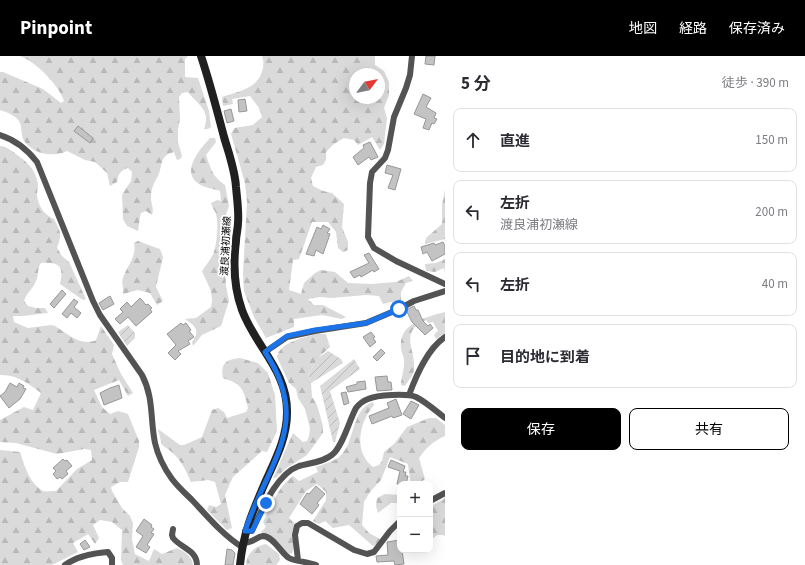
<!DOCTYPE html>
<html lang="ja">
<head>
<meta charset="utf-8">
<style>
	body { margin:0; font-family:"Source Sans 3","Noto Sans JP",sans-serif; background:#f7f7f7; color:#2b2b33 }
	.controls { position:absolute; right:12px; bottom:12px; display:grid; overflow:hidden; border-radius:8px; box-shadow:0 4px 16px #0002 }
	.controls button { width:36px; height:36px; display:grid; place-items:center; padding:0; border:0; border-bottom:1px solid #e1e1e2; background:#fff; color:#2b2b33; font:20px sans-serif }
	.compass { position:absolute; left:349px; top:12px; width:36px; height:36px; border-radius:50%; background:#fff; box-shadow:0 4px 16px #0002; rotate:58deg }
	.stop { position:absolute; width:12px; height:12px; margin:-9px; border:3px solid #1a73e8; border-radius:50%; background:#fff }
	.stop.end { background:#1a73e8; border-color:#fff; box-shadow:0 1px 4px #0008 }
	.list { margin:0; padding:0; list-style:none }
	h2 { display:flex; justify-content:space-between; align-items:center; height:52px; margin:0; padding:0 16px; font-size:17px }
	h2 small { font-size:13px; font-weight:400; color:#7c7c81 }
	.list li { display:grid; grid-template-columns:26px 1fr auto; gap:12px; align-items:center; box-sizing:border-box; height:64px; margin:0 8px 8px; padding:0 8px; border:1px solid #e1e1e2; border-radius:8px }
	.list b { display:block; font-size:15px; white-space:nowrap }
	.list p { margin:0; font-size:13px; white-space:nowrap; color:#7c7c81 }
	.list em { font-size:13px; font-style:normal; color:#7c7c81 }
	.actions { display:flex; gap:8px; padding:12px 16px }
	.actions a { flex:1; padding:9px 0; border:1px solid #000; border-radius:8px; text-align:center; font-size:14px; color:#000 }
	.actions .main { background:#000; color:#fff }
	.icon { flex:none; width:22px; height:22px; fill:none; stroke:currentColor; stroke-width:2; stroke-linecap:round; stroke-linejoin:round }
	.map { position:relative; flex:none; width:445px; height:509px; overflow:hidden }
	header { display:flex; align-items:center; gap:24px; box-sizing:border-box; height:56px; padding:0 20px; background:#000; color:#fff }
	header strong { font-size:19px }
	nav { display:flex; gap:22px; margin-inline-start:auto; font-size:14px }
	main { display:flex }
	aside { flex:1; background:#fff }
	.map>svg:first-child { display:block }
</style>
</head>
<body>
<header>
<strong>Pinpoint</strong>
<nav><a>地図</a><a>経路</a><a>保存済み</a></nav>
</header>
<main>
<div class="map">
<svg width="445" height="509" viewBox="0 0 445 509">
	<defs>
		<pattern id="forest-firs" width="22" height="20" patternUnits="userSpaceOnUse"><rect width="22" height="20" fill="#dadada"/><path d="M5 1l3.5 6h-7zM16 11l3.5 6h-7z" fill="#b9b9b9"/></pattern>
		<pattern id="garden-furrows" width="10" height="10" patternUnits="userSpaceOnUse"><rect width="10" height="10" fill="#dadada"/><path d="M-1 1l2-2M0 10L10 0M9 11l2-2" fill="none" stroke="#b9b9b9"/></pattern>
	</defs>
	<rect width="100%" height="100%" fill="#fff"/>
	<!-- forest -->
	<path fill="url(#forest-firs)" fill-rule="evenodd" d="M20 0H188L185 3V21L198 22 209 55 211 71 208 73H204C211 54 199 50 188 36L182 37 179 41 180 62 178 74V86L182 100 180 103 177 104 174 96C159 100 163 109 158 120 153 129 151 132 151 144 152 150 154 153 152 159L146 155 141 157 140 160 138 175 127 170 123 163 122 139 131 125 132 116 128 112C121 114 118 118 117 126L110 130 107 117 95 106 85 104 67 95C53 102 31 98 23 83 21 77 22 70 19 65 15 59 6 56 0 54V16H3L43 33 61 47 64 45C59 29 35 5 20 0Z
		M262 0H375V9L384 15 389 26V39L384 52 387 62 384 88 380 94 372 81 358 89 354 84 344 82 334 88 326 96V104L323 109 316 111 311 122 313 130 323 135 332 137 344 148 342 171 348 186V194L343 196 338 192 336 176 328 166H312L299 203 293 204 289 234 301 238 304 227 315 217 321 214 335 216 348 227 371 228 396 226 409 220 413 225 406 227 401 236V247L394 250V247L391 246 383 248 379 240 366 239 331 242 320 241 308 243 314 249H323L346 261 342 263 322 259 294 263V271L266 282 254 261 244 235 243 217 247 146 245 127 231 78 234 72 253 69 262 61 259 52 250 40 232 43 233 48 223 50 222 41C231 38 243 35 251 30 261 24 266 10 262 0ZM355 18H379V42H355Z
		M210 82H215L216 86 206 99C211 113 212 120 225 129L229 150 225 161 224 196 226 230 229 245 221 270 202 279 193 290 192 286C201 274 195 270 185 263L196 262 211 251 212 245 211 235 202 215C206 209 212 202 214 196 217 185 219 169 216 158 215 154 212 152 211 147L217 144 221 145 220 135C215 133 202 131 199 128 180 116 200 93 210 82Z
		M0 90C6 90 12 95 16 98 26 105 34 112 37 124 39 129 37 134 37 139 38 150 44 159 54 163 61 176 62 178 57 192L62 200 69 206 86 243 83 244 60 228C64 210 60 206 41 207 37 212 39 219 36 225 33 233 27 236 24 245L28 250 36 252H45L48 257 23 260H13L14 266 28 272 51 269 55 270C68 278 81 291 96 284L101 270 114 289 112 298 121 318 133 337 128 340 119 324 94 334 102 351 110 358 118 355 128 358 139 385V391L128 426H120L111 431 112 435 122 452 130 460 133 467 132 483 135 498 149 505 154 493 162 498 177 492C185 496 192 500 193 509H123L121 504 122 474 112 466 100 464 93 469 99 482 95 488 88 478 73 487 78 496 52 509H0V394L20 396C24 409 30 428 43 435 46 436 52 435 56 435L77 413 92 404 91 394 84 393 57 398 16 387 0 386V364L24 351 33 354 41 337C29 328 16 318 0 319Z
		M445 133V183L425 188 426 182 442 168V149Z
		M138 185 160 193 163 201 156 231 163 245 157 249 150 237 138 234 123 238C124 232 121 227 123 222 127 210 137 200 134 187Z
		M445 203V218L444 212 435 216 426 215 425 208 436 207Z
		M445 256V277L436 283 434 279 438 275 433 266 428 267 426 264C398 277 416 292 414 314 413 320 408 325 405 330L401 329C401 322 405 311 404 304 404 300 401 296 401 292 398 267 427 261 445 256Z
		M316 278H326L330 291 318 302 308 319 311 327 312 341 317 349 323 370V377L307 399 285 413 276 422H273L293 377 303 386 307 385 309 380 310 372 305 353 298 342 296 333 289 327 277 301C280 286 303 282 316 278Z
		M240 302 258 307 268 317 275 339 277 375 267 396 262 395 233 421 225 439 232 472 227 474 207 454 209 449 216 451 221 448 215 426 208 424 191 426C184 409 178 399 162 389L158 373 180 389H184L202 381 212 354 218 352 224 356 227 362 246 356 248 352C246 344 244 331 235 327 231 324 227 324 223 322 220 308 226 303 240 302Z
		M373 346 374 349C359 366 353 396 373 411L379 409 382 405 384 396 394 388 407 371 429 362H436L445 369V380C433 385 426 392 419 402L425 423 421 426V428H410C411 422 408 414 408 408L390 401 381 424 370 436 364 446 362 469 369 477 380 483 377 488 373 490 349 469 333 472 325 465 319 468 313 465 326 444V436L317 428 306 435 289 462 295 468C292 478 296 489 292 498L288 497 272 481 261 476 266 471 263 466C271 450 278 431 293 420L299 425 318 416 316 411C323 408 333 406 339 401 356 387 350 354 373 346Z
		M385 438 400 439V447H391L378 457 376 450 377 442Z
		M445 442V480L443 479H437L430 485V473L432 471 430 467V451Z
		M266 488 279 498 280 504 276 509H246C247 497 255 490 266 488Z"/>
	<!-- garden -->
	<path fill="url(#garden-furrows)" d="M128 269 135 277V282L127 290 118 276Z
		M328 295 341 303 343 307 311 327 308 319 318 302Z
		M354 303 360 313 330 335 340 367 335 386H333L320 330Z"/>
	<!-- building -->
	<path fill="#c3c3c3" stroke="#979797" d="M426 0H435L434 9 425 8Z
		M423 38 431 42 426 51 436 57 434 62 437 63 434 68 432 67 429 74 423 72 426 63 414 58Z
		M245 43 247 55 239 56 238 44Z
		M231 53 234 65 227 67 224 55Z
		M78 70 93 82 90 87 74 75Z
		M370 86 378 101 371 104 369 101 358 109 353 101 364 92 363 89Z
		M387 109 401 113 395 134 388 132 393 119 385 117Z
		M323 169 330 173 327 177 330 178 323 198 316 194 314 200 306 198 317 171 321 173Z
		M443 186 445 190V198L432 205 427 196 423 198 421 191 434 187 435 189Z
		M369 197 379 213 374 216 373 214 361 221 360 219 354 222 350 216 369 207 364 199Z
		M62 234 66 238 54 252 50 248Z
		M110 240 114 248 103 254 99 247Z
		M140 242 146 249 148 248 152 252 150 253 152 256 136 270 128 261 120 268 115 263 123 256 120 253 127 246 131 251Z
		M74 243 78 246 74 251 81 257 77 262 71 257 67 262 62 258Z
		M414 250 416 254H418L423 265 428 270 430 268 433 272 425 279 412 266 406 254Z
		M181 267 183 269 186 267 191 274 189 275 194 281 188 285 190 288 178 295 181 298 175 304 168 297 176 289 167 278Z
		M371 276 375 281 373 282 376 286 370 291 363 281Z
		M381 293 385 297 377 305 373 301Z
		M387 320 388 326H391L392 334 377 335 375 321Z
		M365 325 366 333 348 336 346 331 357 328V326Z
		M10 327 17 331 19 327 24 330 23 332 26 333 20 343 9 352 0 340 5 336Z
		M119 329 122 342 104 349 100 337 110 332Z
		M346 336 349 347 344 349 341 337Z
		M396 343 402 359 393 362 392 360 372 368 369 360 389 352 387 347Z
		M411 345 419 349 411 363 403 358Z
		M63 403 65 405 67 404 72 410 66 415 68 418 62 423 60 421 57 423 53 418 56 415 53 412Z
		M391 404 405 410 403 416H406L405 420H408L406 428H397L400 415 388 411Z
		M316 430 325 438 317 447 319 449 312 458 300 448 307 437 309 438Z
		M144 463 152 469 151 471 154 473 151 477 154 478 147 489 150 491 146 497 136 491 143 480 136 475Z
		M85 484 90 491 84 494 80 488Z
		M400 484V494H402L404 508 395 509 394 505 377 506 376 500 388 499 387 486Z
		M227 493 232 494 235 497 233 509H225Z"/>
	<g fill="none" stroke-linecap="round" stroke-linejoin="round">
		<!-- street -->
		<path stroke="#535353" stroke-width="6" d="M412 0 410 19 406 32 394 61 388 94 385 102 372 116 370 127 368 181 374 192 396 205 445 228
			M0 79C16 84 27 93 37 106L93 245 100 259 142 319C154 342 150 363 155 387 158 400 164 412 172 423 178 431 186 438 193 445 208 461 223 479 242 491
			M265 296 287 281 315 275 366 267 399 253 414 245 445 235
			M409 339C416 320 427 293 445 281
			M430 445 445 437
			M173 473 172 479 173 482C181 492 197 494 197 509
			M245 475H252C262 454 276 418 299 410 310 407 324 406 333 398 343 389 349 365 356 352 359 348 363 345 368 343 377 339 407 337 416 341 426 346 436 355 445 362
			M243 487C253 487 256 481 263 480 273 480 282 498 289 502 294 505 309 506 316 509
			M298 504 295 479 297 470 302 467H308L354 494 367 498 374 496 390 475 400 465
			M65 509C77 500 94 497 108 496L112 502V509"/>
		<!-- secondary -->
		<path stroke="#202020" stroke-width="8" d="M201 0C210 27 217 54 224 81 229 98 235 114 236 131 237 143 239 155 238 167 238 173 236 179 236 185 233 209 234 232 242 254 255 290 288 315 287 357 287 383 274 406 264 429 252 457 243 478 240 509"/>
	</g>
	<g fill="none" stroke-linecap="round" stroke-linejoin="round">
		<!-- route -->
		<path stroke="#1a73e8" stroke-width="5" d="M266 447 252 475H245C268 406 313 368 265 296L287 280 315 274 366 267 399 253"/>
	</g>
	<g text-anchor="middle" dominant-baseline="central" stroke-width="3.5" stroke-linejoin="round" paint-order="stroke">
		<!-- street labels -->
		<g font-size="10" fill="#000" stroke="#fff">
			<text transform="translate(226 190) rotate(-87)">渡良浦初瀬線</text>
		</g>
	</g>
</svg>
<div class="controls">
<button>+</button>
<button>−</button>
</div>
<svg class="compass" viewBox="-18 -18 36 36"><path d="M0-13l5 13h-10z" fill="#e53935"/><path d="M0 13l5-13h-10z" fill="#7c7c81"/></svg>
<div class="stop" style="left:399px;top:253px"></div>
<div class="stop end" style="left:266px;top:447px"></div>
</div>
<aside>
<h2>5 分<small>徒歩 · 390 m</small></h2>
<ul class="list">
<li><svg class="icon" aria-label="ahead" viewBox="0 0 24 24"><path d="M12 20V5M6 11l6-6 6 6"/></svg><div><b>直進</b></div><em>150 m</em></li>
<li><svg class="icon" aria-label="left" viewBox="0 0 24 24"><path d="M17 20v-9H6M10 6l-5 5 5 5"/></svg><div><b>左折</b><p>渡良浦初瀬線</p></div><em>200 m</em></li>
<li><svg class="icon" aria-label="left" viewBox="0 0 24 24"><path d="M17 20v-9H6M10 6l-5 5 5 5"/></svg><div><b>左折</b></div><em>40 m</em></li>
<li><svg class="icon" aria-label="arrive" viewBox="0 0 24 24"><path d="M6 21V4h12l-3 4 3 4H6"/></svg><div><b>目的地に到着</b></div></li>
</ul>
<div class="actions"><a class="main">保存</a><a>共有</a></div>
</aside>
</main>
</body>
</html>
